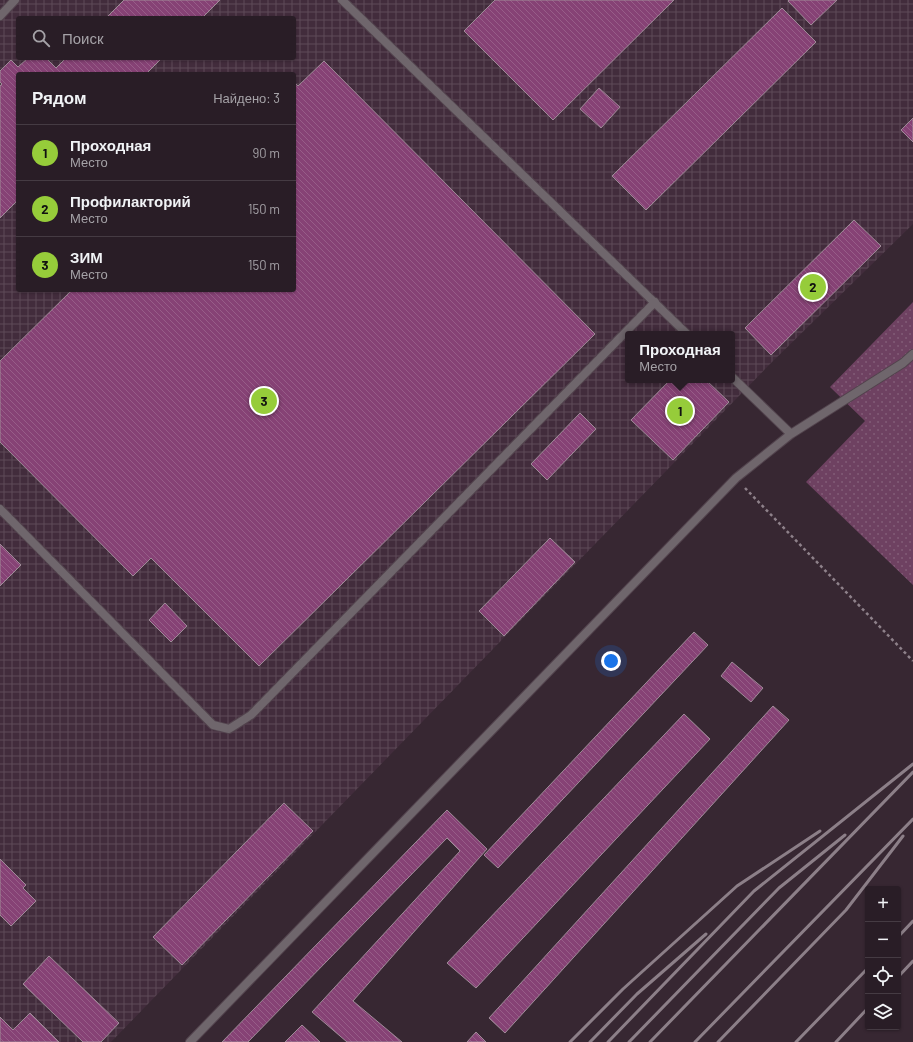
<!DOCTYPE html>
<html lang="ru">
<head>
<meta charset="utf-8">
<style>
	body { margin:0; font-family:Barlow,sans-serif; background:#31262e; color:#f1f3f6 }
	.controls { position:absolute; right:12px; bottom:12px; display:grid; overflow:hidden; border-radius:4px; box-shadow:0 1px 3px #0004 }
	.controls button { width:36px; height:36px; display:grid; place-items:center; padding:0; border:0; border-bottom:1px solid #453b43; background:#291d26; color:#f1f3f6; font:20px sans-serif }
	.you { position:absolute; left:611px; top:661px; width:14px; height:14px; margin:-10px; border:3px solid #fff; border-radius:50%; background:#1a73e8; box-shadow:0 0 0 6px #1a73e833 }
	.badge { display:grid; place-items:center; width:26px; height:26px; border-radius:50%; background:#96cc3a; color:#111; font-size:13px; font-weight:700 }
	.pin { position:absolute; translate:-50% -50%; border:2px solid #fff; box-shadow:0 1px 4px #0006 }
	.popup { position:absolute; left:625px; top:331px; width:110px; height:52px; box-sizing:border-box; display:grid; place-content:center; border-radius:4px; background:#291d26; filter:drop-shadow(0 1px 3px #0005); font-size:13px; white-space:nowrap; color:#a5a2a7 }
	.popup b { font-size:15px; color:#f1f3f6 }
	.popup::after { content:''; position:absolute; left:50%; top:100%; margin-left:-8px; border:8px solid transparent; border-top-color:#291d26 }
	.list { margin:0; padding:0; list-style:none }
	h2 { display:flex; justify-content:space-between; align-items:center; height:52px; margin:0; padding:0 16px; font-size:17px }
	h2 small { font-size:13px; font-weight:400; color:#a5a2a7 }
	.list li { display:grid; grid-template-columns:26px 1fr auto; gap:12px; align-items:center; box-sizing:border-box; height:56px; padding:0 16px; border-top:1px solid #453b43 }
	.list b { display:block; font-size:15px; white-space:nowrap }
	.list p { margin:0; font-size:13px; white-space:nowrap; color:#a5a2a7 }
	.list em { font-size:13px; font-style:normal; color:#a5a2a7 }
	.icon { flex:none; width:22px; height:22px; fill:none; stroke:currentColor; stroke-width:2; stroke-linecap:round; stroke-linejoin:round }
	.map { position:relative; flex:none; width:913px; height:1042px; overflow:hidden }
	.search { position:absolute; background:#291d26; box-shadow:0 1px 3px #0004; left:16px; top:16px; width:280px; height:44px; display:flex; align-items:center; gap:10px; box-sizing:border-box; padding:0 14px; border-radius:4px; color:#a5a2a7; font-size:15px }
	.panel { position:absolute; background:#291d26; box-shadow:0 1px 3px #0004; left:16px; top:72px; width:280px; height:220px; border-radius:4px }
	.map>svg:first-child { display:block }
</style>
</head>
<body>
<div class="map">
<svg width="913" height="1042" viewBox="0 0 913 1042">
	<defs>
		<pattern id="industrial-grid" width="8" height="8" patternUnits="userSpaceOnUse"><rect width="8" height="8" fill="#422c3c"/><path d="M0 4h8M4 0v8" fill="none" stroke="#5d4a58"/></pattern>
		<pattern id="park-dots" width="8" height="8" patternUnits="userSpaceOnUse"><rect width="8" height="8" fill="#6e4161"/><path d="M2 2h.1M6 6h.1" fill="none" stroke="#825c77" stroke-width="1.8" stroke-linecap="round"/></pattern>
		<pattern id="building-back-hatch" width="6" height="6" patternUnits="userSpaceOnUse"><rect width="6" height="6" fill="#864275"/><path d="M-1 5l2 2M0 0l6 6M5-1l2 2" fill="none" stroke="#975d88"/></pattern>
	</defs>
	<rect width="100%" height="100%" fill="#372732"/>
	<!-- industrial -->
	<path fill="url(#industrial-grid)" fill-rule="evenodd" d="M0 0H913V224L770 364 111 1042H0ZM18 18H294V58H18ZM18 74H294V290H18ZM628 334H732V380H628Z"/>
	<!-- park -->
	<path fill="url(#park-dots)" d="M913 302V585L806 482 865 421 830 387Z"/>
	<!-- building -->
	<path fill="url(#building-back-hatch)" stroke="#9f8b98" d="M124 0H220L202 18H106Z
		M495 0H674L553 120 464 31Z
		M789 0H837L811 25 788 1Z
		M782 8 816 42 646 210 612 176Z
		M28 58H46L56 68 66 58H162L146 74H18V200L0 218V86L2 84 0 82V71L11 60 18 67Z
		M324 61 595 334 259 666 151 558 133 576 0 442V361L72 290H294V82L298 86Z
		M599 88 620 107 601 128 580 109Z
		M913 118V142L901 130Z
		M854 220 881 246 771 355 745 328Z
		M670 380H706L729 402 673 460 631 420Z
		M580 413 596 429 547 480 531 464Z
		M550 538 575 562 504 636 479 611Z
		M0 544 21 565 0 586Z
		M165 603 187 626 171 642 149 620Z
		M694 632 708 645 498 868 484 855Z
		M732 662 763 688 751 702 721 676Z
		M773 706 789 720 505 1033 489 1018Z
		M684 714 710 739 476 988 447 963Z
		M284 803 313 831 182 965 153 937Z
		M447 810 487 849 353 1001 402 1042H347L312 1012 460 851 447 838 248 1042H222Z
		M0 859 26 885 23 888 36 901 11 926 0 915Z
		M49 956 119 1023 101 1042H83L23 984Z
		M30 1013 59 1042H0V1017L13 1030Z
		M302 1025 320 1042H285Z
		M476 1032 486 1042H467Z"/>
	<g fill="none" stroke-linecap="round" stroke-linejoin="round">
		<!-- lane casing -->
		<g stroke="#52434d" stroke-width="10">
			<path id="lane" d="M342 0 687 334
				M0 16 15 0
				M732 377 791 434
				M0 509 213 725 229 729 251 715 655 302
				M190 1042 736 478 791 434 903 363 913 354"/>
		</g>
		<!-- path -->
		<path stroke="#8e818a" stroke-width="2.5" stroke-dasharray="3 3" stroke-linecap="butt" d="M745 488 913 661"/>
		<!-- lane -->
		<use href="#lane" stroke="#6f666c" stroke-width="8"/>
		<!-- rail -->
		<path stroke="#8c7f88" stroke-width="3" d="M898 937 913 921
			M898 977 913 961
			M570 1042 623 989 737 886 820 831
			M590 1042 637 994 706 934
			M608 1042 754 891 913 764
			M629 1042 779 888 845 835
			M650 1042 913 772
			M695 1042 913 819
			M718 1042 846 910 903 836
			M796 1042 868 968
			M836 1042 868 1008"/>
	</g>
</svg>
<div class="controls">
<button>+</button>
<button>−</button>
<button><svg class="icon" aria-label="locate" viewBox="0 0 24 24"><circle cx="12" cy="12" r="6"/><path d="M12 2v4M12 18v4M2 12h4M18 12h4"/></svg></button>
<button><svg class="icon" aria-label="layers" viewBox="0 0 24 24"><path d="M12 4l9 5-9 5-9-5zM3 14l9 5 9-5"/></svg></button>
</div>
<div class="you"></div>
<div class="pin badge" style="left:680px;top:411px">1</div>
<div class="popup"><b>Проходная</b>Место</div>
<div class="pin badge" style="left:813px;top:287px">2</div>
<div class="pin badge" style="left:264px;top:401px">3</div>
<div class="search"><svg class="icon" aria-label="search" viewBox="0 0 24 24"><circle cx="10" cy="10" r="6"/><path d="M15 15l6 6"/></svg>Поиск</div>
<section class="panel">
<h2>Рядом<small>Найдено: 3</small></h2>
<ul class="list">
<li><span class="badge">1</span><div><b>Проходная</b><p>Место</p></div><em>90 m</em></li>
<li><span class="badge">2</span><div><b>Профилакторий</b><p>Место</p></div><em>150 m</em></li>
<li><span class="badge">3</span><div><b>ЗИМ</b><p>Место</p></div><em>150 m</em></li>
</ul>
</section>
</div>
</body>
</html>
